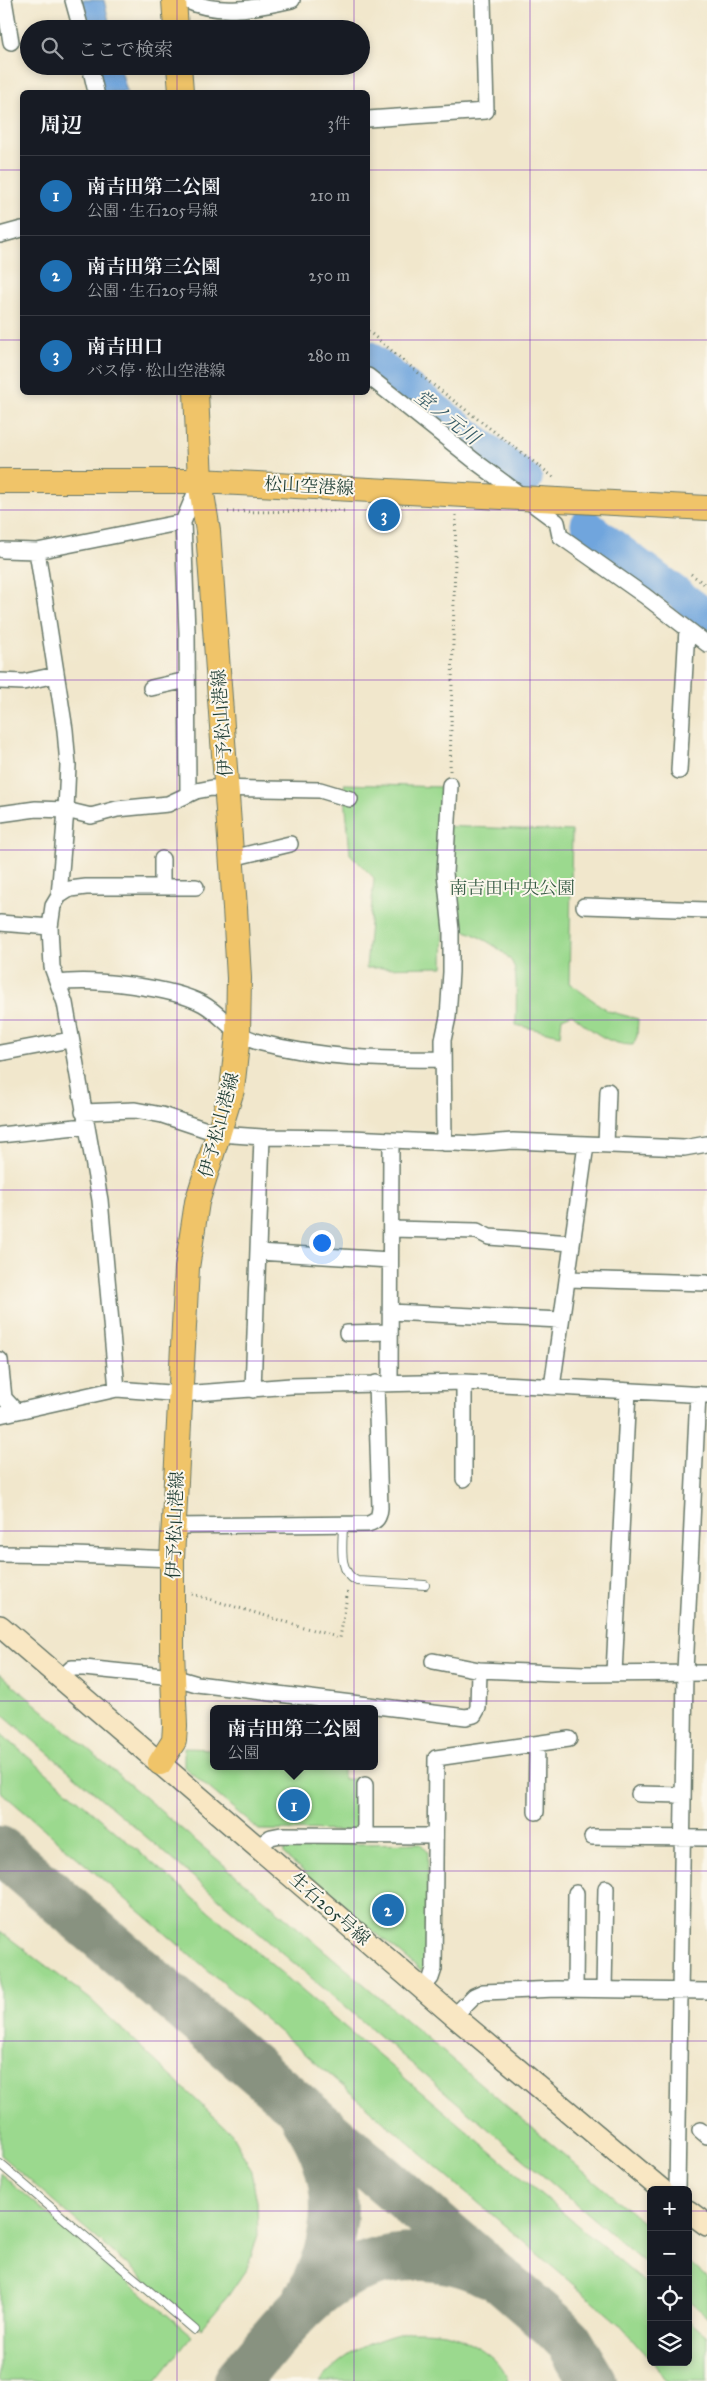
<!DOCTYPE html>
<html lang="ja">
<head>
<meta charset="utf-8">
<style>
	body { margin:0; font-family:"IM FELL Great Primer","Noto Serif JP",serif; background:#20242c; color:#f1f3f6 }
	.controls { position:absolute; right:15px; bottom:15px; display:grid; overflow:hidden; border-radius:8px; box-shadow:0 2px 8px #0003 }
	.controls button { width:45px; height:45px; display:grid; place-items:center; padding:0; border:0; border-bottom:1px solid #363941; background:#171b24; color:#f1f3f6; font:25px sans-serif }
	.you { position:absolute; left:321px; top:1242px; width:18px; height:18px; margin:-12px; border:4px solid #fff; border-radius:50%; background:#1a73e8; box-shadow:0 0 0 8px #1a73e833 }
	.badge { display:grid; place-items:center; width:32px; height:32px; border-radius:50%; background:#1f6fb2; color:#fff; font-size:16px; font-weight:700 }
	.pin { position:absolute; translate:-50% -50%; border:2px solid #fff; box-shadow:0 1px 5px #0006 }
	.popup { position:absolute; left:210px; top:1705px; width:168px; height:65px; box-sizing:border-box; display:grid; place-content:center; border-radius:8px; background:#171b24; filter:drop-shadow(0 1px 4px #0005); font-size:16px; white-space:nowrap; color:#9ea1a6 }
	.popup b { font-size:19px; color:#f1f3f6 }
	.popup::after { content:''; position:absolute; left:50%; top:100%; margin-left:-10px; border:10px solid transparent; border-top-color:#171b24 }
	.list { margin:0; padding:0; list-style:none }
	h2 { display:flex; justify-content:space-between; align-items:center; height:65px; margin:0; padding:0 20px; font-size:21px }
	h2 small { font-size:16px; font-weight:400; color:#9ea1a6 }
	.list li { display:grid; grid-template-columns:32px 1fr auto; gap:15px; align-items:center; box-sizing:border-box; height:80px; padding:0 20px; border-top:1px solid #363941 }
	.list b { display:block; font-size:19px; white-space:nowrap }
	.list p { margin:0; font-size:16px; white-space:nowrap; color:#9ea1a6 }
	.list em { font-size:16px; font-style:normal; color:#9ea1a6 }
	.icon { flex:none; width:28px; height:28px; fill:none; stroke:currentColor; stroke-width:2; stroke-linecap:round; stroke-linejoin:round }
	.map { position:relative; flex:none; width:707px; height:2381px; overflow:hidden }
	.search { position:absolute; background:#171b24; box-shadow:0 2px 8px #0003; left:20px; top:20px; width:350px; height:55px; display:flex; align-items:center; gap:12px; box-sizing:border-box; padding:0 18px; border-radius:28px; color:#9ea1a6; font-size:19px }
	.panel { position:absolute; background:#171b24; box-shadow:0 2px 8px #0003; left:20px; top:90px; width:350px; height:305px; border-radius:8px }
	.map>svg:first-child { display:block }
</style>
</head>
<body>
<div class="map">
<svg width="707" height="2381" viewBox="0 0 707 2381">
	<rect width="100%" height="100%" fill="#fbf7ec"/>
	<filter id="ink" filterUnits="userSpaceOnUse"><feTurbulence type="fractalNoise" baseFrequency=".02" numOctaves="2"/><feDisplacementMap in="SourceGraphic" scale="10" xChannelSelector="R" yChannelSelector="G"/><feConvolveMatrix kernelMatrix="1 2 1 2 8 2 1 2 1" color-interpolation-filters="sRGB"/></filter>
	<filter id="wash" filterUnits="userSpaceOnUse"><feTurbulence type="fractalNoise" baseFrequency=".0096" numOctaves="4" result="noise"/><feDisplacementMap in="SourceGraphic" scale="20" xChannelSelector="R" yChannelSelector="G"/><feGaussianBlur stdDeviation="1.12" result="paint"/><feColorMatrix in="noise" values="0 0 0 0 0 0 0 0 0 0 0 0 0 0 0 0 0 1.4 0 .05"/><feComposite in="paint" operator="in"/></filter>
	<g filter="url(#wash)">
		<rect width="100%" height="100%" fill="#f1e7cc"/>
		<!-- green -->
		<path fill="#9bd98e" stroke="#5d8b61" d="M344 784 442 787 441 826 572 831 569 983 608 1011 638 1019 637 1036 633 1045C608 1045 591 1030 572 1014L562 1018 560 1035 516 1025C516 1012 518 974 513 964 503 945 463 929 444 922L443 967 366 968 374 878 350 854Z
			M0 1674 651 2229V2268L0 1712Z
			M0 1733 651 2288V2360L619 2324 0 1791Z
			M184 1748 214 1749V1766H343V1779H360L359 1831 259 1830 184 1767Z
			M420 1843 428 1852 427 1964 421 1971 284 1855V1845Z
			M0 1931 90 1999 231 2133 250 2167 257 2201 258 2235 247 2268 228 2296 201 2328 0 2155Z
			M0 2173 192 2336 156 2381H2L0 2379Z
			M688 2261 707 2278V2316L688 2300Z
			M688 2320 707 2336V2381H666L653 2362H688Z
			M410 2331C422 2331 436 2331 449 2334 471 2341 501 2357 508 2381H320C346 2351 373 2340 410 2331Z"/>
		<!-- water -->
		<path fill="#6fa5dd" stroke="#477188" d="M78 0H104L111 29H86Z
			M95 66H120L127 92H101Z"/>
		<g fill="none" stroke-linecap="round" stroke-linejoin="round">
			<!-- river -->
			<path stroke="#6fa5dd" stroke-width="31" d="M368 356 527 479
				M586 524 707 615"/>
			<!-- taxiway -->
			<path stroke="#889280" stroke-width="48" d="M0 1850 552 2324 569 2341 593 2381
				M305 2118C346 2180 341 2240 305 2303
				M237 2381C291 2319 331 2254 423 2257 444 2258 467 2262 486 2273"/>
		</g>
	</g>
	<g filter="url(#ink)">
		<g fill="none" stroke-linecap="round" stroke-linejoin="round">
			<!-- lane casing -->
			<g stroke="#687869" stroke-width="10">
				<path id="lane" d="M343 1524C343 1544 337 1572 357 1581L425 1585
					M0 2164 195 2330"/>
			</g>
			<!-- street casing -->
			<g stroke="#687869" stroke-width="18">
				<path id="street" d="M4 0 11 42
					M73 0 81 29
					M185 0C219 16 257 8 292 0
					M90 66 96 92
					M368 119 486 111 483 0
					M0 235 22 229
					M368 376 476 462 557 522 560 536 645 596 707 644
					M183 522 187 632 188 795
					M3 550 37 551 183 522 199 484
					M0 681 23 682 56 675
					M151 688 187 680
					M679 771 687 629
					M0 814 36 809 66 810 68 765 65 730 37 551
					M232 858 290 844
					M162 859V887
					M59 896 70 889 86 887H196
					M584 906 707 910
					M0 923 50 927
					M58 983C92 978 172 987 203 1004 224 1016 233 1035 258 1042 319 1058 381 1060 443 1059
					M0 1053 70 1040
					M83 1112 135 1110 162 1115 219 1134 262 1137 352 1138 474 1144 513 1141 684 1148 707 1144
					M0 1135 85 1126
					M444 1143 443 1040 448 1017 451 972V930L445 873 450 785
					M606 1145 608 1091
					M391 1229 477 1231 489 1237 572 1243
					M258 1252 390 1260
					M567 1279 707 1283
					M390 1312 561 1320
					M347 1333 390 1332
					M0 1360 4 1398 16 1411
					M390 1383 391 1141
					M552 1387 586 1145
					M117 1389 100 1200 65 1003 52 967 50 927 53 906 59 896 66 810 91 816 117 809 168 804 196 791 212 788 320 790 350 799
					M253 1390 262 1137
					M0 1415 117 1389 182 1394 291 1386 464 1382 707 1395
					M464 1479V1382
					M174 1526 368 1524C377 1521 379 1518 380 1508L376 1383
					M0 1554 75 1555 172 1559
					M433 1661 479 1670 583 1674 707 1673
					M614 1673 628 1391
					M61 1678 72 1668H84L173 1677 197 1684 466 1717 474 1715 478 1708 479 1670
					M639 1794 682 1795
					M536 1812 537 1744
					M365 1835V1785
					M592 1837 707 1838
					M258 1847 271 1837 281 1835 434 1836
					M422 1988 431 1978 434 1969 436 1758 569 1739
					M575 1989 576 1893
					M604 1989 606 1888
					M454 2016 474 1996 483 1992 556 1989 707 1991
					M700 2130 707 2136
					M677 2190 685 1672 698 1394"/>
			</g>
			<!-- secondary casing -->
			<g stroke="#687869" stroke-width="24">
				<path id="secondary" d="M0 1626 454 2016 662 2190
					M688 2211 707 2225"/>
			</g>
			<!-- primary casing -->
			<g stroke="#687869" stroke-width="26">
				<path id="primary" d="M174 0 176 29
					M179 66 181 92
					M0 481H200L707 508
					M160 1763 174 1741 175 1726 172 1650V1559L187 1268 197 1202 232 1090 238 1035 239 978 235 908 208 531 200 481 196 392"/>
			</g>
			<!-- path -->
			<path stroke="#687869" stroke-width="3" stroke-dasharray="1 4" stroke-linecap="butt" d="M368 331 428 381 556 479
				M228 512 347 511
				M691 574 707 586
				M450 771 456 515
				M192 1594 340 1638 348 1590"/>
			<!-- lane -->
			<use href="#lane" stroke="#fff" stroke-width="8"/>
			<!-- street -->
			<use href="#street" stroke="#fff" stroke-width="15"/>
			<!-- secondary -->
			<use href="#secondary" stroke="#f9e7c3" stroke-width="21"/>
			<!-- primary -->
			<use href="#primary" stroke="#f0c469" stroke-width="24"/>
		</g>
	</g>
	<!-- grid -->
	<path fill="none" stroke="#7b2cbf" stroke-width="1" stroke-opacity="0.55" d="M177 0V29M354 0V29M530 0V2381M177 66V92M354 66V92M0 170H22M368 170H707M0 340H22M368 340H707M177 392V2381M354 392V2381M0 510H707M0 680H707M0 850H707M0 1020H707M0 1190H707M0 1361H707M0 1531H707M0 1701H707M0 1871H707M0 2041H707M0 2211H651M688 2211H707"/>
	<g text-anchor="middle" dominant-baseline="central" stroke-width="4" stroke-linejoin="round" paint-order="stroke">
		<!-- street labels -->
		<g font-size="18" fill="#1f3d34" stroke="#fbf7ec">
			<text transform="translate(309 486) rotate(3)">松山空港線</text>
			<text transform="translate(222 723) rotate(-94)">伊予松山港線</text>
			<text transform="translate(219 1125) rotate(-75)">伊予松山港線</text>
			<text transform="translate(175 1525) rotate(-88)">伊予松山港線</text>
			<text transform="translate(330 1909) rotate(41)">生石205号線</text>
		</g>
		<!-- park labels -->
		<g font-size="18" fill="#385c46" stroke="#fbf7ec">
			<text x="512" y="888">南吉田中央公園</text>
		</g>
		<!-- water labels -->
		<g font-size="19" font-style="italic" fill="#375c67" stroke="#fbf7ec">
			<text transform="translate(447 417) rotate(38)">堂ノ元川</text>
		</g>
	</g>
</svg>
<div class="controls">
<button>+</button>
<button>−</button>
<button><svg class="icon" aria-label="locate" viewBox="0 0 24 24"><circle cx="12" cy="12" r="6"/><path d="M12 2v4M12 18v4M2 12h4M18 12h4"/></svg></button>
<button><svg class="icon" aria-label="layers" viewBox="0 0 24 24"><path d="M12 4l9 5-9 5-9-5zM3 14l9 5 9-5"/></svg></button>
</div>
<div class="you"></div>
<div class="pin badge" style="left:294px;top:1805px">1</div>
<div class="popup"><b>南吉田第二公園</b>公園</div>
<div class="pin badge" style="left:388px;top:1910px">2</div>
<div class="pin badge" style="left:384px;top:515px">3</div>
<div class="search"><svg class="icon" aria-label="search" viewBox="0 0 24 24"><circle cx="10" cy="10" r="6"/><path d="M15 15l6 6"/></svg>ここで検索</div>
<section class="panel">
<h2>周辺<small>3件</small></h2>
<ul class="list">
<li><span class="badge">1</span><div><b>南吉田第二公園</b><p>公園 · 生石205号線</p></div><em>210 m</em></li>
<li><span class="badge">2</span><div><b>南吉田第三公園</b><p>公園 · 生石205号線</p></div><em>250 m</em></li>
<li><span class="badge">3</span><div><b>南吉田口</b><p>バス停 · 松山空港線</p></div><em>280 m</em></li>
</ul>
</section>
</div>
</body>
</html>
